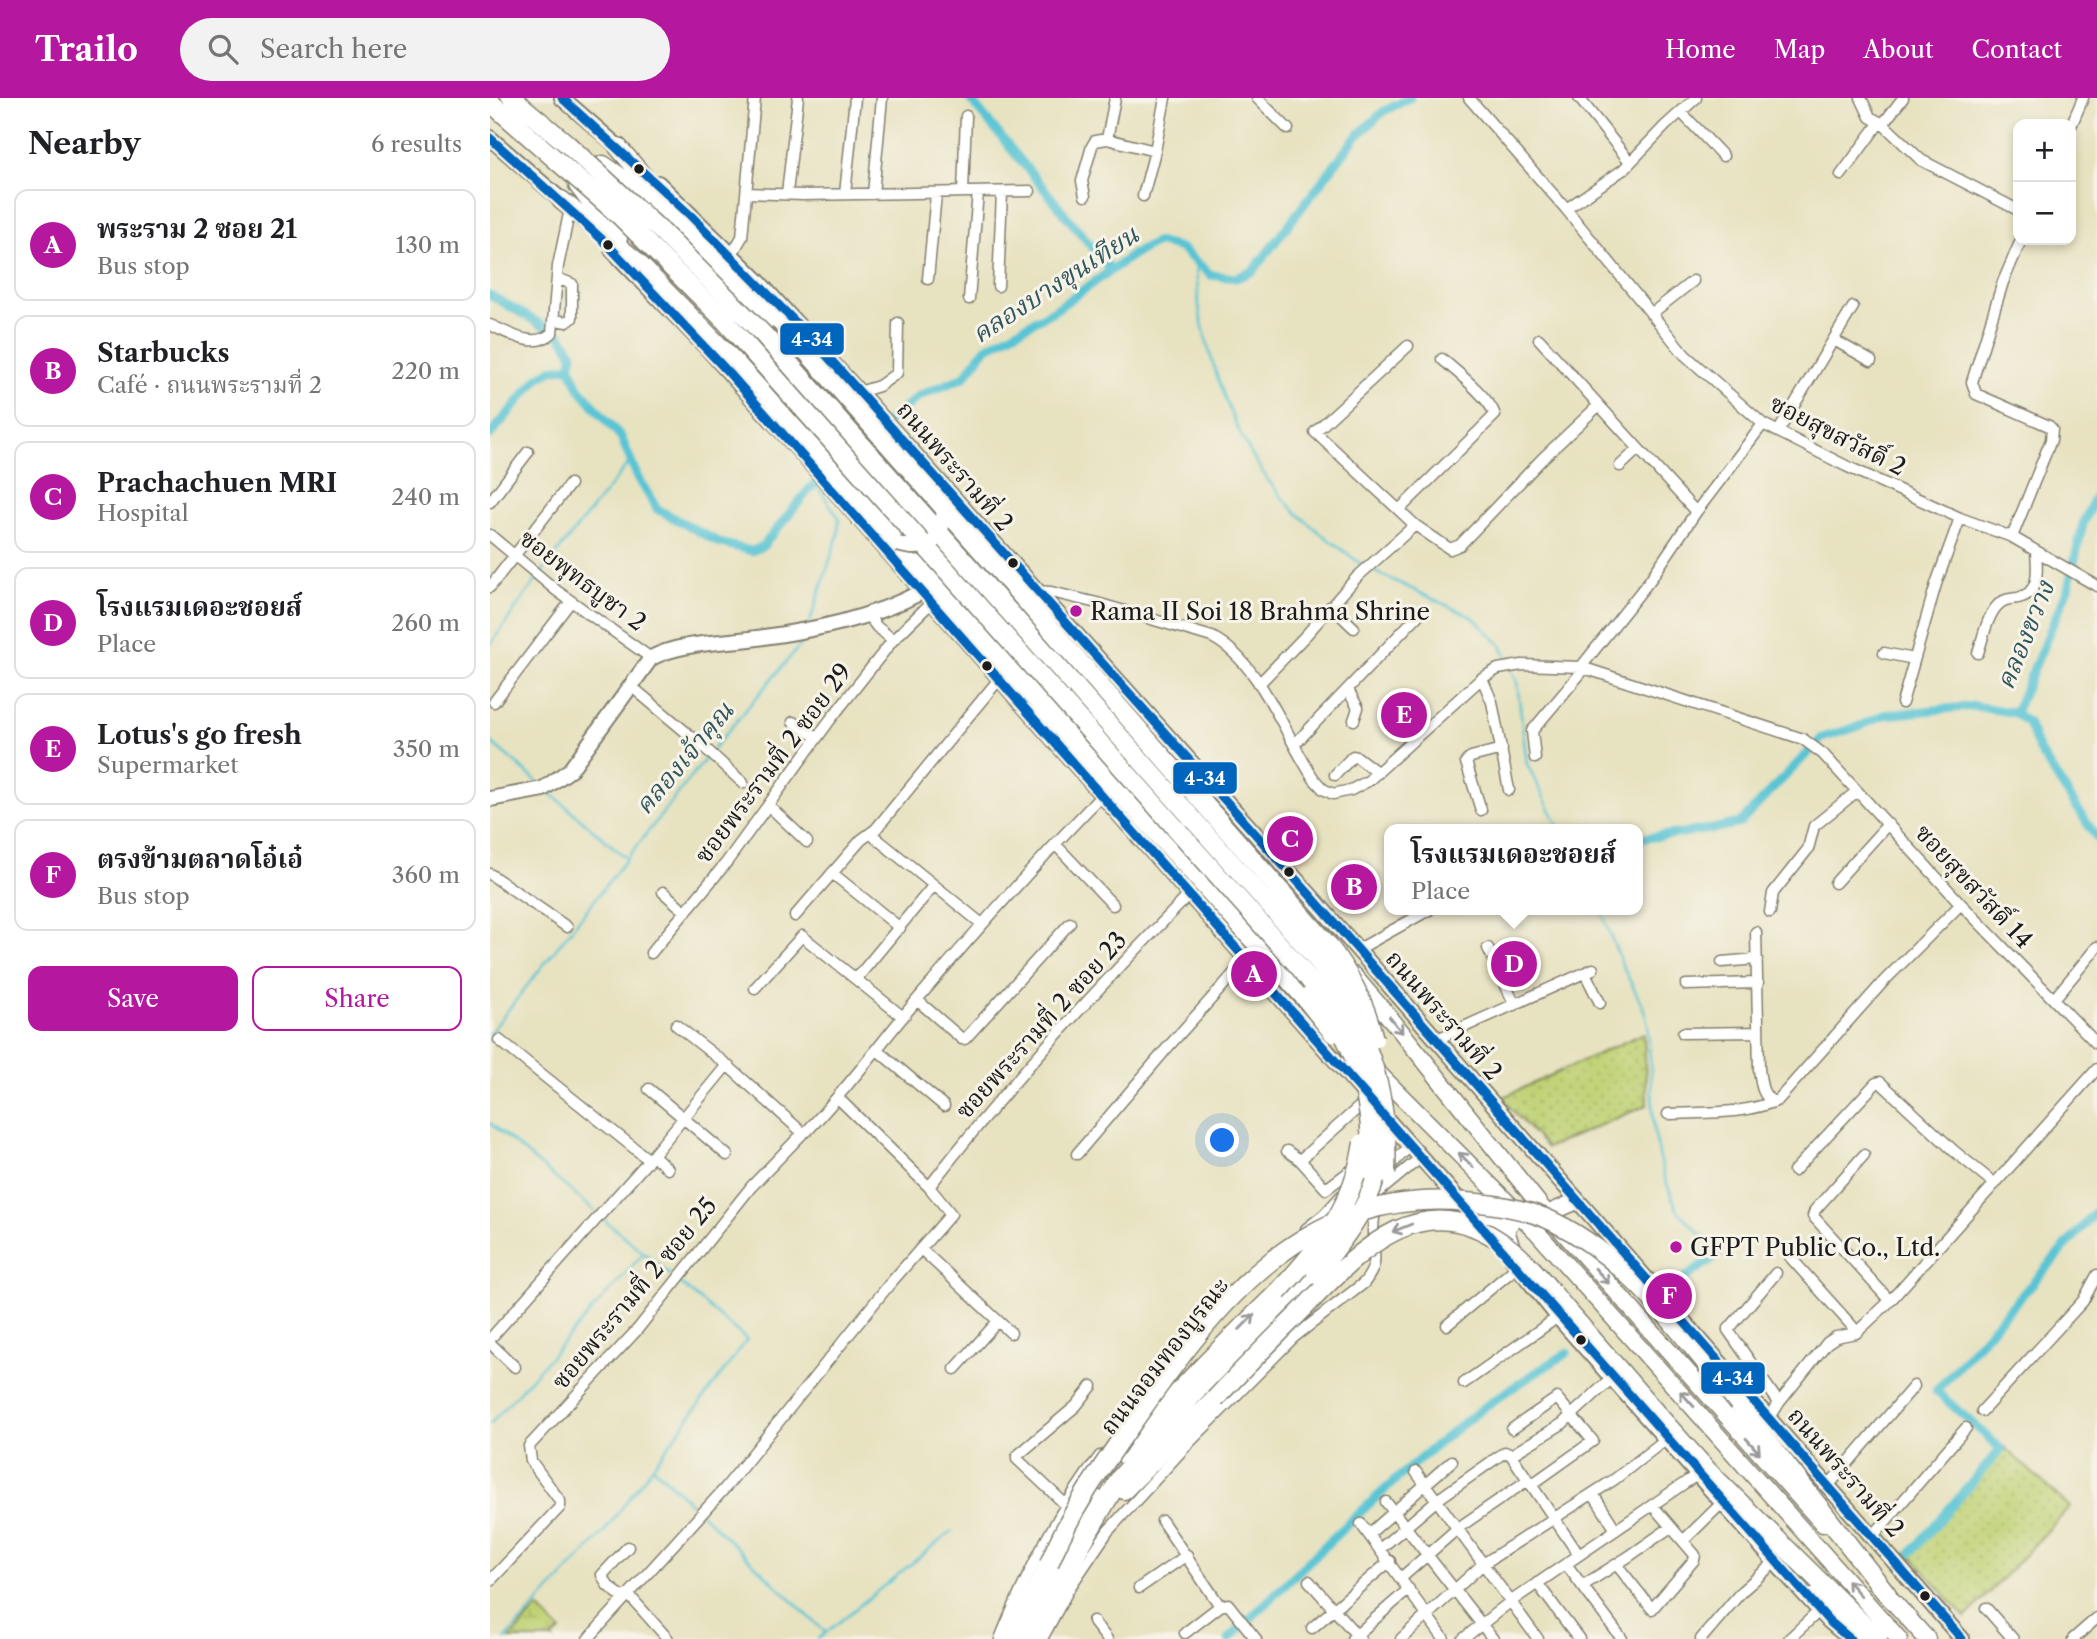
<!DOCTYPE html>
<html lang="en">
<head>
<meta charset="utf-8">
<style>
	body { margin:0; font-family:"Libre Caslon Text","Noto Serif Thai",serif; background:#f2f2f2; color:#202124 }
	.controls { position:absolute; right:21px; top:21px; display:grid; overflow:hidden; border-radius:14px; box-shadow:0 4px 10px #0003 }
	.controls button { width:63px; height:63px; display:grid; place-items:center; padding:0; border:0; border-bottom:2px solid #e0e0e0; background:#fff; color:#202124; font:35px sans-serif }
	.you { position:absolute; left:733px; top:1043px; width:24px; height:24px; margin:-18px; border:5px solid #fff; border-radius:50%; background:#1a73e8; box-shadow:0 0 0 10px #1a73e833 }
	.badge { display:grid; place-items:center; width:46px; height:46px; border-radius:50%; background:#b5179e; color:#fff; font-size:23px; font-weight:700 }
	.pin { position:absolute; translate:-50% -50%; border:4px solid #fff; box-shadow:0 2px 7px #0006 }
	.popup { position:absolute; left:894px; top:726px; width:259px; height:91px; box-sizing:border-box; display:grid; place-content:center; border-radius:14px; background:#fff; filter:drop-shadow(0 2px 5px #0005); font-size:23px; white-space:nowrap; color:#757577 }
	.popup b { font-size:26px; color:#202124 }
	.popup::after { content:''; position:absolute; left:50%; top:100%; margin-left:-14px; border:14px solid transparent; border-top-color:#fff }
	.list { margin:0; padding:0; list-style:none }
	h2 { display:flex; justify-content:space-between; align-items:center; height:91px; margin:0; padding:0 28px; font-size:30px }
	h2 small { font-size:23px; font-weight:400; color:#757577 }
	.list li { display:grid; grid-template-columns:46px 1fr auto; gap:21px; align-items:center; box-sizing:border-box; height:112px; margin:0 14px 14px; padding:0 14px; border:2px solid #e0e0e0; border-radius:14px }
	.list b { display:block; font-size:26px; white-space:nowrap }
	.list p { margin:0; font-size:23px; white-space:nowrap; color:#757577 }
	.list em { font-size:23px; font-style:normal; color:#757577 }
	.actions { display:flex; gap:14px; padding:21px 28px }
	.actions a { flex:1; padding:16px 0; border:2px solid #b5179e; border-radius:14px; text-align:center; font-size:24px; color:#b5179e }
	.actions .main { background:#b5179e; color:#fff }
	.icon { flex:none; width:38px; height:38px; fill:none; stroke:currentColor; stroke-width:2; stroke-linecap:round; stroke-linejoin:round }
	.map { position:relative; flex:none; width:1607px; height:1541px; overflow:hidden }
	header { display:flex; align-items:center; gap:42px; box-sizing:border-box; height:98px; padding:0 35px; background:#b5179e; color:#fff }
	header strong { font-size:33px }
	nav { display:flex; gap:38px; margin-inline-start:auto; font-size:24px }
	.search { width:490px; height:63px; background:#f2f2f2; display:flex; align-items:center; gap:18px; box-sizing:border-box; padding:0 24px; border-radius:38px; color:#757577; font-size:26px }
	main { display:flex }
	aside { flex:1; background:#fff }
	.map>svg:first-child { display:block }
</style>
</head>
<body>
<header>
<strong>Trailo</strong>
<div class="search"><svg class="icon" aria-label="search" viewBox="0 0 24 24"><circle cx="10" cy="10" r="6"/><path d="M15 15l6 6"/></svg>Search here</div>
<nav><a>Home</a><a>Map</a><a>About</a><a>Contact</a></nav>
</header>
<main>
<aside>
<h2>Nearby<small>6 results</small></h2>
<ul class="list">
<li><span class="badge">A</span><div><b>พระราม 2 ซอย 21</b><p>Bus stop</p></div><em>130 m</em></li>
<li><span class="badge">B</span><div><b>Starbucks</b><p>Café · ถนนพระรามที่ 2</p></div><em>220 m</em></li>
<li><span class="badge">C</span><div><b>Prachachuen MRI</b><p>Hospital</p></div><em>240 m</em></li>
<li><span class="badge">D</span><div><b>โรงแรมเดอะชอยส์</b><p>Place</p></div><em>260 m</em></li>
<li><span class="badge">E</span><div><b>Lotus's go fresh</b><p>Supermarket</p></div><em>350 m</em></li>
<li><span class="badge">F</span><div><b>ตรงข้ามตลาดโอ๋เอ๋</b><p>Bus stop</p></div><em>360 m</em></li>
</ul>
<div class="actions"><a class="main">Save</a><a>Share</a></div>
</aside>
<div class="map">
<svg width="1607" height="1541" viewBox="0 0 1607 1541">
	<defs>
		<pattern id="grass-dots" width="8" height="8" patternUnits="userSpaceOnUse" patternTransform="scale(1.75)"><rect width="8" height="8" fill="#bfd173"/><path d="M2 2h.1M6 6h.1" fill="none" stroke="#a4b363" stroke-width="1.8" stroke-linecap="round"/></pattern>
		<pattern id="wetland-marsh" width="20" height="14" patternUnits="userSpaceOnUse" patternTransform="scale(1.75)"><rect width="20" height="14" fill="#bfd173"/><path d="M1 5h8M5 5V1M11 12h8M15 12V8" fill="none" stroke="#a4b363"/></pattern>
	</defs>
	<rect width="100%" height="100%" fill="#f7f3e8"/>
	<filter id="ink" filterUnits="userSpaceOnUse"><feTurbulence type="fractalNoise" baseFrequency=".0143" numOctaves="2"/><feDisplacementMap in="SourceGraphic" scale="14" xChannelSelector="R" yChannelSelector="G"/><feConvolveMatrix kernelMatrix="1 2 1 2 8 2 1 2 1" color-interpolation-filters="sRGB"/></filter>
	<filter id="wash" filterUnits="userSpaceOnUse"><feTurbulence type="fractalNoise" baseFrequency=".00686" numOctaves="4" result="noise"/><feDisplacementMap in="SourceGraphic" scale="28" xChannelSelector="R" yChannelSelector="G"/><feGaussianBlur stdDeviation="1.57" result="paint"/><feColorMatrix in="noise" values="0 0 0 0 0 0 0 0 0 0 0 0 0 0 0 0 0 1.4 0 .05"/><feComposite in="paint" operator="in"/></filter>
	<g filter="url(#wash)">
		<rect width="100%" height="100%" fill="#e7e2c0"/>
		<!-- built -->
		<path fill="#efd6bc" d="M792 712 828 750 808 769 772 731Z"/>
		<!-- grass -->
		<path fill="url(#grass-dots)" stroke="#6e7648" stroke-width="2" d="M1154 935 1157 1007 1057 1050 1011 1000Z
			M1514 1349 1580 1409 1475 1520 1422 1459Z"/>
		<!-- wetland -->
		<path fill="url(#wetland-marsh)" stroke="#6e7648" stroke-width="2" d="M48 1510 71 1533 63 1539 64 1541H19Z"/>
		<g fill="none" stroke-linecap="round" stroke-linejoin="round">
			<!-- stream -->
			<path stroke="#59c4d4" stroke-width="2.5" d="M705 163C708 180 707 198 710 216 725 283 750 356 799 407 820 430 849 448 873 468
				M879 471 984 520 1010 546 1020 566
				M320 524 348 437 349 420 325 385
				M0 547 54 471 141 362
				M1022 573 1027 584 1037 666 1070 731
				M0 643 50 686
				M223 651 312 545 315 537
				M58 693 135 759
				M1111 812 1132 867 1153 909 1158 926 1164 1033 1174 1078 1187 1112 1226 1152
				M0 935 219 656
				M0 1025 107 1115
				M112 1120 185 1181
				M0 1326 154 1155
				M163 1369 336 1535
				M15 1541 114 1434 257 1242 190 1185
				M328 1541 462 1433"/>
			<!-- canal -->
			<path stroke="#59c4d4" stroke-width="9" d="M479 0 621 172
				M0 197 71 238 83 256 80 269
				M0 337 48 280 61 272 80 269 89 290 131 339 147 378 167 411 230 445 262 453 273 448 321 389 359 357
				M369 348 429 298 474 279 496 250 565 212 644 156 667 144 690 150 721 177 746 180 763 173 866 39 894 13 920 0
				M1525 615 1538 625 1550 654 1607 740
				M1148 741 1222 731 1250 725 1332 640 1367 629 1394 617 1485 608 1525 615 1578 490 1593 426 1607 395
				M1183 1188 1228 1157 1226 1152
				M1419 1457 1511 1351 1446 1293 1607 1113
				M739 1541C821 1462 901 1379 992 1311 1019 1291 1049 1273 1077 1255"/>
		</g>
	</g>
	<g filter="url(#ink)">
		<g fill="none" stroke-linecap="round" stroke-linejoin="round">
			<!-- minor casing -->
			<g stroke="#827f6e" stroke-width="13">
				<path id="minor" d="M625 0 617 41 665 53
					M767 0 798 31
					M979 0 1076 111 1195 257 1273 326 1356 368 1470 420 1522 439 1607 488
					M1089 0 1140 64
					M1371 0 1380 19 1393 26
					M1413 0 1393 26 1431 62 1528 112
					M1191 14 1233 58
					M1581 28 1593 0
					M1351 77 1390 24
					M473 94 476 18
					M257 95 313 97 540 93
					M297 95 308 0
					M355 96 365 0
					M383 96 392 0
					M595 98 592 83 602 48 605 43 617 41
					M653 98 665 53 675 0
					M1076 111 1134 71 1175 28 1206 0
					M242 156 252 139 265 0
					M438 181 446 96
					M508 188 512 95
					M479 201 488 94
					M1161 216 1203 183
					M65 222 77 224 82 220V186L67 180
					M0 227C20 235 43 252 62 235L68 168 80 111
					M1049 241 1206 414
					M1344 242 1381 263
					M918 248 825 334 925 427 960 451 970 447 1052 361 1109 307
					M369 294 389 288 407 275 408 225
					M1288 334 1363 209
					M1130 368 1148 351
					M0 404 38 354
					M909 412 1005 317C999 299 967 274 952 261
					M0 437 67 493 161 560
					M1522 439 1561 342 1562 331 1559 328 1486 296 1482 284 1513 184 1531 142
					M0 489 80 386
					M546 493 561 494 607 505 722 539C771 565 794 636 824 681L833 691 843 696 861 692 878 683 992 580 1008 571 1032 567 1091 569 1313 641 1333 656 1471 806 1607 946
					M841 508 864 530
					M377 516 387 529 403 542
					M1394 555 1424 561
					M1488 555C1493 540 1497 519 1507 508 1513 501 1520 501 1528 500 1551 495 1547 471 1546 453
					M1091 569 1160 482 1206 414 1273 326
					M992 580 1002 604 1019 692
					M769 586 817 536 867 479 925 427
					M141 588 216 651 253 685
					M858 592 868 610 864 622
					M4 604 81 503
					M1412 605 1446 486 1470 420
					M303 624 327 639
					M804 647 933 512
					M1045 660 1042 633 1095 570
					M845 677 863 658 867 659 888 675
					M278 707 317 744
					M991 712 976 664 981 659 1012 651
					M381 736 492 826
					M565 746 623 807
					M342 775 410 830
					M0 776 77 829
					M1345 785 1398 726
					M173 794 196 814
					M1280 814 1283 795 1318 751 1324 728 1366 694
					M305 818 371 742 386 731 510 580
					M1266 834 1269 971C1271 984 1271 998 1284 1004
					M998 850 1025 907
					M867 852 939 812
					M161 855 236 765 340 622 403 542 442 504
					M1232 864 1267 861
					M1095 875 1110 905
					M367 880 444 787
					M1196 887 1268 885
					M265 890 312 838 413 919
					M1564 901 1607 849
					M427 902 472 941H475L580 825
					M186 927 237 967
					M1193 935 1267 934
					M9 942 159 1062
					M945 942 1103 871
					M386 951 454 1008
					M159 991 237 1057
					M1178 1016C1215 1014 1254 1017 1288 1002L1394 883 1471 806
					M797 1053 810 1062
					M587 1056 678 949 756 862
					M163 1057 178 1071
					M1374 1057 1325 1112 1323 1118 1400 1203
					M867 1068 836 1091 810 1062 878 1001
					M898 1070 920 1048
					M1304 1073 1386 985 1390 984 1464 1053 1505 1086
					M439 1089C518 986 608 890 699 797
					M816 1131 834 1117 851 1098
					M431 1151 521 1235
					M1300 1159 1362 1228 1366 1235
					M1286 1175 1238 1232 1289 1305
					M957 1227 1028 1168
					M701 1232 728 1202
					M0 1241 159 1062 237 967 313 1035 317 1033C356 992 390 946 426 903 486 832 548 763 612 697
					M0 1245 25 1269
					M465 1271 508 1223
					M974 1285 1068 1219
					M1492 1313 1593 1203 1607 1177
					M1279 1321 1289 1305 1337 1245 1346 1239 1366 1235 1400 1203 1607 971
					M1022 1331 1067 1300 1103 1343 1041 1387
					M1021 1357 1089 1457
					M926 1374 1048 1541
					M1338 1388 1424 1288
					M1103 1396 1126 1432
					M896 1404 1003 1541
					M576 1407 527 1361V1358L586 1308 602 1288
					M672 1423 730 1508 738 1506 766 1541
					M871 1426 954 1541
					M879 1436 962 1363
					M1382 1439 1476 1330
					M1193 1443 1233 1404
					M891 1450 947 1402 1015 1354 1021 1357 1072 1326 1122 1280
					M1076 1466 1132 1541
					M1127 1467 1162 1511 1204 1462 1205 1457 1163 1408
					M911 1480 968 1430 1038 1382
					M0 1483 70 1409V1403L41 1363 39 1348 147 1232 261 1089 313 1035
					M819 1483 870 1541
					M1047 1485 1089 1541
					M1092 1488 1138 1459 1181 1429
					M649 1490 697 1457
					M138 1496 178 1541
					M134 1500 118 1488 112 1477 138 1449
					M1496 1510 1523 1541
					M603 1523 617 1541
					M822 1530 900 1463
					M695 1535 730 1508
					M98 1541 236 1389 398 1188 461 1116 439 1089 348 1000
					M510 1541C536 1477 567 1413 610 1358
					M552 1541 580 1489 618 1433 695 1349 804 1239 874 1185C890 1164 883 1158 883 1135 883 1124 885 1112 886 1100L889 1094 930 1060
					M862 1541 919 1491
					M911 1541 993 1466 1125 1381 1176 1341
					M973 1541 1020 1504 1208 1376
					M1211 1541 1252 1493 1285 1464
					M1299 1541 1329 1513
					M1583 1541 1607 1520"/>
			</g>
			<!-- secondary casing -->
			<g stroke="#827f6e" stroke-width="18">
				<path id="secondary" d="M72 0 135 55
					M0 40 78 108
					M168 85 268 183 375 301 820 797 1472 1541
					M122 152 218 251 313 357 875 996
					M0 701 53 691 80 672 161 560C192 544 232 545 267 540 324 532 382 521 433 493
					M893 1017 975 1109
					M1021 1160 1068 1219 1285 1464 1339 1523 1360 1541"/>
			</g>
			<!-- primary casing -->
			<g stroke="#827f6e" stroke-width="19">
				<path id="primary" d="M516 550 552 595
					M863 877 905 926 1057 1116 1333 1426
					M882 969 1046 1133 1409 1541
					M1004 1097 1025 1159
					M981 1116 1020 1126
					M1057 1116 1087 1103
					M1388 1487 1437 1541"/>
			</g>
			<!-- trunk casing -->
			<g stroke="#827f6e" stroke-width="19">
				<path id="trunk" d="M145 96 224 169 337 288"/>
			</g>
			<!-- motorway casing -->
			<g stroke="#827f6e" stroke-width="21">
				<path id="motorway" d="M128 49 189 120 289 222
					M113 67 169 106
					M88 87 128 140
					M71 102 145 162 243 262 815 900
					M500 475 541 528
					M1248 1305 1397 1496
					M1167 1316 1218 1373 1388 1541
					M636 1358C680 1297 735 1246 788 1194
					M634 1392 725 1301
					M1328 1497 1368 1541
					M522 1541 559 1466 606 1401
					M539 1541 559 1502 630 1380 709 1290 826 1177"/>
			</g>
			<!-- minor -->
			<use href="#minor" stroke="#fff" stroke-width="10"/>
			<!-- secondary -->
			<use href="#secondary" stroke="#fff" stroke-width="14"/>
			<!-- primary -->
			<use href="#primary" stroke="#fff" stroke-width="16"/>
			<!-- trunk -->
			<use href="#trunk" stroke="#fff" stroke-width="16"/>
			<!-- motorway -->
			<use href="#motorway" stroke="#fff" stroke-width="18"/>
			<!-- secondary-bridge casing -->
			<g stroke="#827f6e" stroke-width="18" stroke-linecap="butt">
				<path id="secondary-bridge" d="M408 446C440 456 456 440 453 408"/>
			</g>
			<!-- motorway-bridge casing -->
			<g stroke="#827f6e" stroke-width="21" stroke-linecap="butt">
				<path id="motorway-bridge" d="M22 0 76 45 172 134 274 237 825 859C875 926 900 990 896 1075
					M0 4 130 118 236 224 811 871C860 934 886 992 880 1073
					M289 222 838 847C860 876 876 906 884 941
					M815 900 843 935
					M826 1177C855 1138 880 1111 890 1063
					M788 1194C831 1148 863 1109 873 1045
					M725 1301C753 1271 782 1242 811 1213 869 1153 932 1083 1018 1149 1041 1166 1058 1190 1076 1211 1107 1246 1137 1281 1167 1316
					M559 1466C580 1413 613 1367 646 1320 728 1203 817 1088 977 1104 1006 1106 1038 1111 1064 1124 1142 1162 1194 1240 1248 1305"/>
			</g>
			<!-- secondary-bridge -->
			<use href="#secondary-bridge" stroke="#fff" stroke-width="14"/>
			<!-- motorway-bridge -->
			<use href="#motorway-bridge" stroke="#fff" stroke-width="18"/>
			<!-- bus-1 casing -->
			<g stroke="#f7f3e8" stroke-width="14">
				<path id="bus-1" d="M72 0 200 117 321 240 820 797 1472 1541
					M0 40 116 145 239 275 1339 1523 1360 1541"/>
			</g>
			<!-- bus-1 -->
			<use href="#bus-1" stroke="#0065bd" stroke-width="9"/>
		</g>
		<!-- one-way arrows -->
		<defs><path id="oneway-shaft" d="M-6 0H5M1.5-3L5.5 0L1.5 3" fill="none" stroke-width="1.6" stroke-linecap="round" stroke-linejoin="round" transform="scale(1.75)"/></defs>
		<g stroke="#999">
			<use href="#oneway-shaft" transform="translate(906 927) rotate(51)"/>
			<use href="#oneway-shaft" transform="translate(976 1062) rotate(-135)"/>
			<use href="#oneway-shaft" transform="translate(912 1130) rotate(158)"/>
			<use href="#oneway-shaft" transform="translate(1112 1178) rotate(48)"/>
			<use href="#oneway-shaft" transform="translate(757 1224) rotate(-45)"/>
			<use href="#oneway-shaft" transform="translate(1197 1301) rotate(-132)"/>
			<use href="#oneway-shaft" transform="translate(1263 1348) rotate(48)"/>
			<use href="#oneway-shaft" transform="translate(1364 1490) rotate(-131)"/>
		</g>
	</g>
	<!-- markers -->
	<g fill="#1c1c1c" stroke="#f7f3e8" stroke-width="2.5">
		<circle cx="149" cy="71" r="6"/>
		<circle cx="118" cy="147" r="6"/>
		<circle cx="523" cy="465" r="6"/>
		<circle cx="497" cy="568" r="6"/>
		<circle cx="799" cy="774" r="6"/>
		<circle cx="1091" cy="1242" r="6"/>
		<circle cx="1435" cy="1498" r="6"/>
	</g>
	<g fill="#b5179e" stroke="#f7f3e8" stroke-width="2.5">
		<circle cx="586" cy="513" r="7"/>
		<circle cx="1186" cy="1149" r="7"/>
	</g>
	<g text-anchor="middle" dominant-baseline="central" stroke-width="6" stroke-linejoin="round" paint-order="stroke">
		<!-- street labels -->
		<g font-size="24" fill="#1c1c1c" stroke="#f7f3e8">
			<text transform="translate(1348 337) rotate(27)">ซอยสุขสวัสดิ์ 2</text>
			<text transform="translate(465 368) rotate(49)">ถนนพระรามที่ 2</text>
			<text transform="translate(93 482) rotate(37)">ซอยพุทธบูชา 2</text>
			<text transform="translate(283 665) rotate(-53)">ซอยพระรามที่ 2 ซอย 29</text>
			<text transform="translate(1484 788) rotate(47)">ซอยสุขสวัสดิ์ 14</text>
			<text transform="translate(954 917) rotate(49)">ถนนพระรามที่ 2</text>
			<text transform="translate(551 927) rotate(-48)">ซอยพระรามที่ 2 ซอย 23</text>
			<text transform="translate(144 1195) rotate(-50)">ซอยพระรามที่ 2 ซอย 25</text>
			<text transform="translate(674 1258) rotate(-52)">ถนนจอมทองบูรณะ</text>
			<text transform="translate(1356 1374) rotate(49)">ถนนพระรามที่ 2</text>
		</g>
		<!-- poi labels -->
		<g font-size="24" fill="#1c1c1c" stroke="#f7f3e8" text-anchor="start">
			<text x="600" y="513">Rama II Soi 18 Brahma Shrine</text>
			<text x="1200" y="1149">GFPT Public Co., Ltd.</text>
		</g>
		<!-- water labels -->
		<g font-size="26" font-style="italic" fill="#31575c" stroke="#f7f3e8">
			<text transform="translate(565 186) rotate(-33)">คลองบางขุนเทียน</text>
			<text transform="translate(1535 537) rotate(-68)">คลองขวาง</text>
			<text transform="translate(194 660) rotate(-50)">คลองเจ้าคุณ</text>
		</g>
	</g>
	<g stroke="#f7f3e8" stroke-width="2.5">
		<rect x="289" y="224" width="66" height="34" rx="7" fill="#0065bd"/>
		<rect x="682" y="663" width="66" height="34" rx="7" fill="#0065bd"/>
		<rect x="1210" y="1263" width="66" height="34" rx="7" fill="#0065bd"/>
	</g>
	<g font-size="19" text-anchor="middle" font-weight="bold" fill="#fff">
		<text x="322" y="248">4-34</text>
		<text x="715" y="687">4-34</text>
		<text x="1243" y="1287">4-34</text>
	</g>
</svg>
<div class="controls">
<button>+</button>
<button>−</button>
</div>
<div class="you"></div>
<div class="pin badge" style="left:764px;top:876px">A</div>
<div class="pin badge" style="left:864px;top:789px">B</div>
<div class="pin badge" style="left:800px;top:741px">C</div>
<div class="pin badge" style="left:1024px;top:866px">D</div>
<div class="popup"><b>โรงแรมเดอะชอยส์</b>Place</div>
<div class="pin badge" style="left:914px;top:617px">E</div>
<div class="pin badge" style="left:1179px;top:1198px">F</div>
</div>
</main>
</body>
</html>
